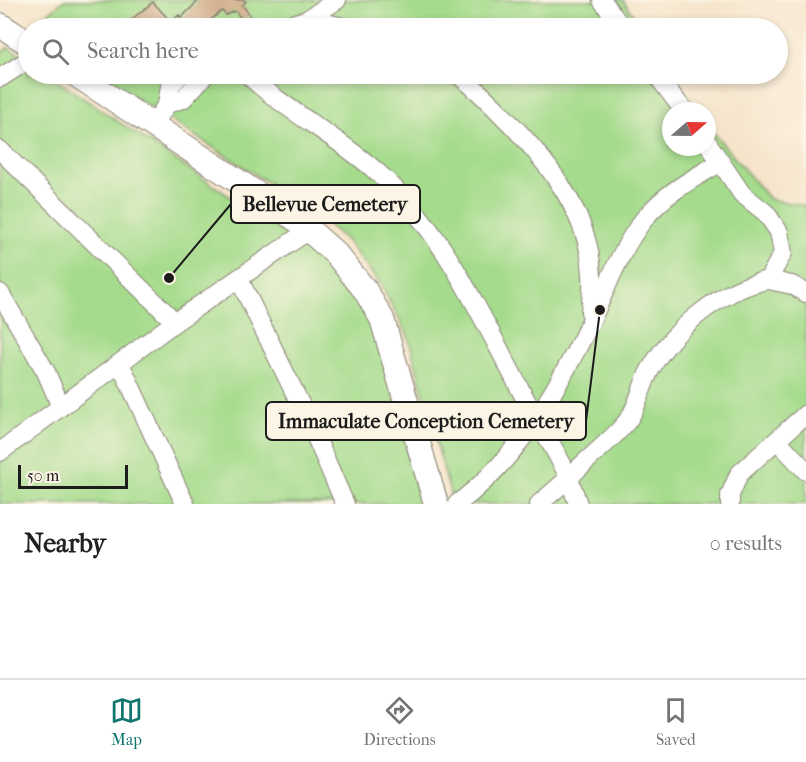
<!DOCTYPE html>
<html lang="en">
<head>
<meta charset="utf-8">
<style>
	body { margin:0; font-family:"IM FELL French Canon",serif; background:#f6f6f6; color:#202124 }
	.compass { position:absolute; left:662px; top:102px; width:54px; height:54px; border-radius:50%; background:#fff; box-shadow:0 3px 9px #0003; rotate:70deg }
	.scale { position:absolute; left:18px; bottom:15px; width:110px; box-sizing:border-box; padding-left:6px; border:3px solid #1c1c1c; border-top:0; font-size:16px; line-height:21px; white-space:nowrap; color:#1c1c1c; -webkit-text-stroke:4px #fcf5e5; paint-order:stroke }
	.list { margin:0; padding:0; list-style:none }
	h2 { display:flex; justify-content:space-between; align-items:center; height:78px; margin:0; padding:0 24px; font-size:26px }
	h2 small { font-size:20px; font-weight:400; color:#757577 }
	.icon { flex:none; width:33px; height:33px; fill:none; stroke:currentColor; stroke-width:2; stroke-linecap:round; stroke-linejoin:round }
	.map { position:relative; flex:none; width:806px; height:504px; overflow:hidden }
	.search { position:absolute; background:#fff; box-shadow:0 3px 9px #0003; left:18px; right:18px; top:18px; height:66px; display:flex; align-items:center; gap:15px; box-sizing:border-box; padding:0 21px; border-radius:33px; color:#757577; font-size:22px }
	.sheet { height:174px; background:#fff }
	nav { display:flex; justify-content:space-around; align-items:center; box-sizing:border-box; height:84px; border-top:2px solid #e0e0e0; background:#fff; font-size:16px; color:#757577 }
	nav a { display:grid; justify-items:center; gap:3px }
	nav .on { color:#0f766e }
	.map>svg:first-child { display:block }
</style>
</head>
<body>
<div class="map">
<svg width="806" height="504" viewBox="0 0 806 504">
	<rect width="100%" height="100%" fill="#fcf5e5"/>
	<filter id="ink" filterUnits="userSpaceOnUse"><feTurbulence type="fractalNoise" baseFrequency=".0167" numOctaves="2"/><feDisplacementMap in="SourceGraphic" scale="12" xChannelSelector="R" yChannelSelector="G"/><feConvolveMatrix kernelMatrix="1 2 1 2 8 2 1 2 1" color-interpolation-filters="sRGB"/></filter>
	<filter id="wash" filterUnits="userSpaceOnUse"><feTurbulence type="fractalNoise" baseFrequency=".008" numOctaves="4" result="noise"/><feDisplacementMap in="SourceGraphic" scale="24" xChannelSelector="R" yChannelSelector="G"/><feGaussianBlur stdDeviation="1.35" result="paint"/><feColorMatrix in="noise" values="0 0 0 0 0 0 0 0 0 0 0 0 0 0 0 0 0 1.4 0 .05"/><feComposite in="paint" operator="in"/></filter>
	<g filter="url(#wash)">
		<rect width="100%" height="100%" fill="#f6e4ca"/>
		<!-- green -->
		<path fill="#a5db8c" stroke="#607c54" stroke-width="1.5" d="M64 0H623L642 28H31Z
			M9 47 28 61V74H47L320 257C332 271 346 284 356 299 389 350 405 444 420 504H0V54Z
			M99 74H672L697 111H671V147H707V125L769 199 806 206V504H453L408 336 381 285 347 241 312 211Z"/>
		<g id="blocks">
			<!-- building -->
			<path fill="#cca782" d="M199 0H244L246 2 242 5 250 15 243 21 235 11 226 15 222 11 200 28H121L153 2 171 22 179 15 181 18Z"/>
		</g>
	</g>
	<g filter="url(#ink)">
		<use href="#blocks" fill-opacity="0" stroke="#898073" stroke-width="1.5"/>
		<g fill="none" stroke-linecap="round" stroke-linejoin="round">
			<!-- minor casing -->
			<g stroke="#898073" stroke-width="20">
				<path id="minor" d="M337 0 308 19 348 28
					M602 0 622 28
					M279 28 308 19
					M247 74C286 111 337 136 377 172 443 230 478 310 519 387 535 418 554 446 569 478 587 458 611 442 628 420 639 405 641 386 650 370 673 329 721 289 768 280
					M457 74C477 88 494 107 511 124 550 165 590 216 592 275 593 287 591 300 590 312
					M656 74 684 111
					M0 78 28 60
					M167 104 183 99 206 74
					M154 124 167 104 170 86 181 74
					M707 142 742 194 766 213 779 232 783 253 768 280 792 285 806 293
					M0 150 175 322 309 230
					M239 279 311 426 345 504
					M0 293 46 372 61 407
					M120 363 185 504
					M777 440 806 471
					M0 452 175 322
					M457 504C518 459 557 390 590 323 607 288 620 249 645 218 665 193 694 178 721 162
					M539 504 569 478 578 504
					M730 504V495L739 474 806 414"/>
			</g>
			<!-- major casing -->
			<g stroke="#898073" stroke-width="26">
				<path id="major" d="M0 25 28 43
					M75 74 300 222 336 254 365 290 382 319 436 504"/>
			</g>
			<!-- minor -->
			<use href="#minor" stroke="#fff" stroke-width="18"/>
			<!-- major -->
			<use href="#major" stroke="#fff" stroke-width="24"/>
		</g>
	</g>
	<!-- callouts -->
	<path fill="none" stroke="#1c1c1c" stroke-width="2" d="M169 278L231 204M600 310L586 421"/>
	<g fill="#1c1c1c" stroke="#fcf5e5" stroke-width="2">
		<circle cx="169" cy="278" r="6"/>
		<circle cx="600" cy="310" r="6"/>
	</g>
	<g fill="#fcf5e5" stroke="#1c1c1c" stroke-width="2">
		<rect x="231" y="185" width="189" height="38" rx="6"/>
		<rect x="266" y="402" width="320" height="38" rx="6"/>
	</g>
	<g font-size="20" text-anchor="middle" font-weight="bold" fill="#1c1c1c">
		<text x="325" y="211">Bellevue Cemetery</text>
		<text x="426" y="428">Immaculate Conception Cemetery</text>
	</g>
</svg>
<svg class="compass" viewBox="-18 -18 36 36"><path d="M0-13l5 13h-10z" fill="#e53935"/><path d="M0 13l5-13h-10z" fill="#757577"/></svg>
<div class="scale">50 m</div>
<div class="search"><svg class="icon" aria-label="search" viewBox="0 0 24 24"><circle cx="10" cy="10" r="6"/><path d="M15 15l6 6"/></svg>Search here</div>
</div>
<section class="sheet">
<h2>Nearby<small>0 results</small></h2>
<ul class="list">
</ul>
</section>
<nav>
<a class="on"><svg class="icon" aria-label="map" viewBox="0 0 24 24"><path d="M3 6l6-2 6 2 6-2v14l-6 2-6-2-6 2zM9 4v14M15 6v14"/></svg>Map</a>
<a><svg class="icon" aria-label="directions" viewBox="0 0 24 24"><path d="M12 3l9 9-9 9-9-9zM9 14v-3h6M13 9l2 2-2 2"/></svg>Directions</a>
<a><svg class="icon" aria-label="saved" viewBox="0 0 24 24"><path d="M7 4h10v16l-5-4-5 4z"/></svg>Saved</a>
</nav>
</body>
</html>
